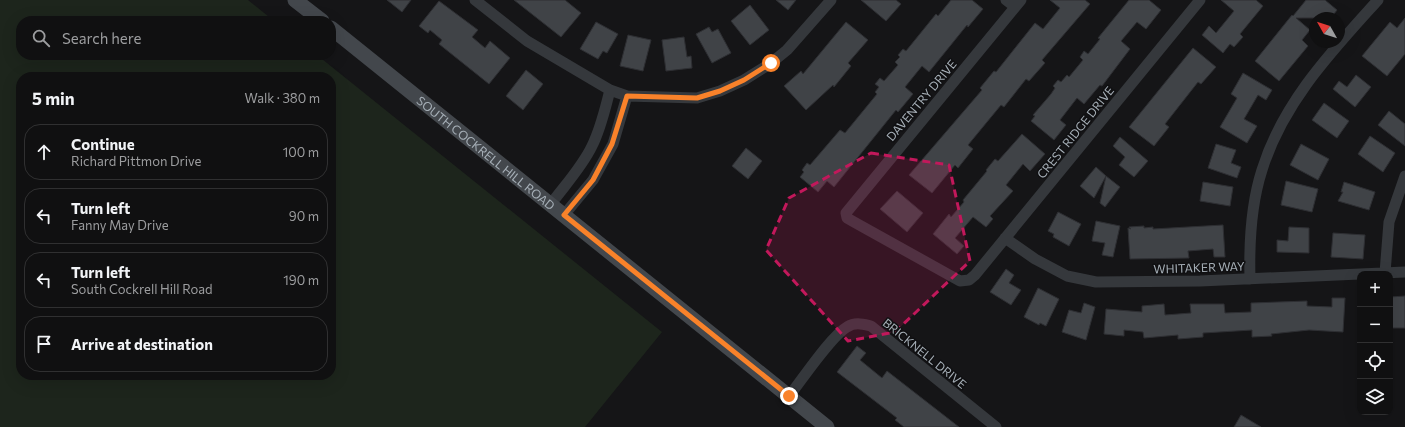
<!DOCTYPE html>
<html lang="en">
<head>
<meta charset="utf-8">
<style>
	body { margin:0; font-family:Commissioner,sans-serif; background:#19191a; color:#f1f3f6 }
	.controls { position:absolute; right:12px; bottom:12px; display:grid; overflow:hidden; border-radius:8px; box-shadow:0 4px 16px #0002 }
	.controls button { width:36px; height:36px; display:grid; place-items:center; padding:0; border:0; border-bottom:1px solid #303031; background:#101011; color:#f1f3f6; font:20px sans-serif }
	.compass { position:absolute; left:1309px; top:12px; width:36px; height:36px; border-radius:50%; background:#101011; box-shadow:0 4px 16px #0002; rotate:309deg }
	.stop { position:absolute; width:12px; height:12px; margin:-9px; border:3px solid #f9822a; border-radius:50%; background:#fff }
	.stop.end { background:#f9822a; border-color:#fff; box-shadow:0 1px 4px #0008 }
	.list { margin:0; padding:0; list-style:none }
	h2 { display:flex; justify-content:space-between; align-items:center; height:52px; margin:0; padding:0 16px; font-size:17px }
	h2 small { font-size:13px; font-weight:400; color:#9c9d9f }
	.list li { display:grid; grid-template-columns:26px 1fr auto; gap:12px; align-items:center; box-sizing:border-box; height:56px; margin:0 8px 8px; padding:0 8px; border:1px solid #303031; border-radius:16px }
	.list b { display:block; font-size:15px; white-space:nowrap }
	.list p { margin:0; font-size:13px; white-space:nowrap; color:#9c9d9f }
	.list em { font-size:13px; font-style:normal; color:#9c9d9f }
	.icon { flex:none; width:22px; height:22px; fill:none; stroke:currentColor; stroke-width:2; stroke-linecap:round; stroke-linejoin:round }
	.map { position:relative; flex:none; width:1405px; height:427px; overflow:hidden }
	.search { position:absolute; background:#101011; box-shadow:0 4px 16px #0002; left:16px; top:16px; width:320px; height:44px; display:flex; align-items:center; gap:10px; box-sizing:border-box; padding:0 14px; border-radius:16px; color:#9c9d9f; font-size:15px }
	.panel { position:absolute; background:#101011; box-shadow:0 4px 16px #0002; left:16px; top:72px; width:320px; height:308px; border-radius:16px }
	.map>svg:first-child { display:block }
</style>
</head>
<body>
<div class="map">
<svg width="1405" height="427" viewBox="0 0 1405 427">
	<rect width="100%" height="100%" fill="#151517"/>
	<!-- green -->
	<path fill="#1d251c" fill-rule="evenodd" d="M0 0H248L274 21H21V55H317L662 332 585 427H0ZM21 77H331V375H21Z"/>
	<!-- building -->
	<path fill="#404347" stroke="#2e2f33" d="M387 0H411L402 12Z
		M514 0H565L581 13 561 37Z
		M776 0H796L788 10Z
		M861 0H896L901 4 886 21Z
		M951 0H972L983 9 968 27 967 25 929 72 922 66 905 87 913 94 898 112 896 110 834 187 827 181 818 192 800 177 804 172 802 170 807 163 810 165 840 130 845 133 877 94 875 92 879 87 875 84 880 78 884 81 898 65 895 62 900 57 898 55 903 49 906 51 936 14 938 16Z
		M1050 0H1085L1090 4 1042 60 1045 63 1029 81 1026 79 1004 107 1001 105 968 145 973 149 958 168 955 165 932 193 909 175 982 90 980 88 994 71 996 72 1035 23 1043 29 1060 8Z
		M1129 0H1149L1161 10 1146 29 1137 22 1121 41 1130 49 1102 86 1100 85 1084 104 1077 98 1060 120 1066 125 1054 140 1031 121 1035 116 1033 115 1051 94 1055 88 1053 86 1058 80 1061 82 1067 75 1069 77 1083 60 1080 57 1084 51 1088 54 1100 39 1098 38Z
		M1221 0H1256L1263 6 1240 34 1243 37 1234 47 1230 44 1223 53 1202 35 1209 26 1216 33 1234 11Z
		M1306 0H1325L1337 10 1331 18H1296L1310 30 1302 40 1308 46 1279 81 1255 61 1292 15 1293 16Z
		M439 1 478 30 472 37 485 48 490 41 510 58 489 84 439 44 442 40 430 30 428 33 419 26Z
		M750 5 769 30 750 45 731 21Z
		M1405 18V54L1387 76 1362 56 1390 22 1397 28Z
		M596 22 618 34 607 53 603 51 598 59 580 49Z
		M846 22 868 40 848 63 851 66 834 87 833 85 806 110 784 86 801 71 803 74Z
		M709 27 712 32 718 29 731 53 712 63 696 34Z
		M628 35 651 40 643 71 620 66Z
		M684 37 687 57 691 56 692 68 666 71 662 40Z
		M1193 48 1216 67 1201 84 1198 82 1165 124 1169 127 1154 146 1129 127Z
		M526 70 543 84 523 110 506 96Z
		M1243 73 1272 90 1266 100 1258 95 1244 119 1257 126 1247 143 1220 127 1237 98 1231 94Z
		M1356 75 1371 87 1355 107 1333 89 1339 81 1347 87Z
		M1324 103 1349 121 1337 138 1312 120Z
		M1389 111 1405 124V146L1378 125Z
		M1022 134 1045 154 1030 171 1023 164 1006 185 1013 191 990 216 993 219 986 227 973 217 955 238 964 246 957 254 933 234 949 214 951 217 964 202 963 200 987 171 986 170 995 159 998 161Z
		M1370 136 1395 153 1383 172 1358 154Z
		M1120 137 1148 161 1134 177 1119 165 1125 157 1113 146Z
		M1216 144 1236 150 1231 163 1241 167 1237 178 1208 168Z
		M1301 144 1329 159 1318 180 1290 165Z
		M746 148 762 161 748 179 732 166Z
		M1096 167 1106 176 1094 198 1080 186Z
		M1106 176 1120 187 1105 207 1100 203Z
		M1286 181 1318 189 1312 212 1281 205Z
		M1203 182 1233 187 1230 206 1200 201Z
		M1344 182 1375 192 1369 210 1338 201 1343 192H1341Z
		M897 191 923 213 907 232 880 209Z
		M1058 212 1081 224 1069 246 1053 237 1054 234 1048 231Z
		M1096 221 1120 226 1113 257 1102 255 1105 243 1092 241Z
		M1223 225 1225 257H1214L1213 249 1188 251 1189 258 1130 259 1128 228 1131 229 1129 227 1144 226V228L1153 227V229Z
		M1289 227 1309 228V253L1277 252V240L1288 241Z
		M1333 233 1365 235 1363 259 1331 257Z
		M1006 269 1014 275 1009 283 1021 290 1011 305 990 292Z
		M1038 288 1059 299 1046 326 1040 323 1039 325 1024 317Z
		M1405 296V328H1390V297Z
		M1332 298H1345L1343 332 1309 330 1271 334 1272 336 1252 337V330L1203 333V337L1178 339V335L1144 338 1143 332 1124 330V336L1104 334 1106 309 1142 312V306L1164 304 1165 315 1191 313 1190 304H1224L1225 313 1251 312V303L1307 301V306L1332 307Z
		M1084 303 1095 307 1086 340 1062 332 1069 310 1081 313Z
		M857 346 866 353 860 360 882 378 887 371 959 427H904L895 420 897 418 837 372Z
		M1241 415 1261 427H1234Z"/>
	<g fill="none" stroke-linecap="round" stroke-linejoin="round">
		<!-- minor -->
		<path stroke="#35383c" stroke-width="11" d="M475 0 527 41 610 90 627 96 697 98 720 91 744 80 771 63 787 50 831 0
			M1006 0 1015 7
			M1021 0 846 213 847 218 854 222 960 281 969 280 975 275 1200 0
			M551 204C565 185 582 167 592 146 601 128 605 109 610 90
			M564 215 593 180 613 144 627 96
			M1005 238 1035 259 1067 276 1096 282 1200 281 1405 272
			M1385 273 1389 222 1405 176
			M1250 279C1249 243 1251 204 1262 170 1283 102 1332 51 1378 0
			M789 396C802 380 831 336 847 327 855 322 862 324 871 326L996 427"/>
		<!-- secondary -->
		<g stroke="#43474c" stroke-width="15">
			<path d="M295 0 322 21"/>
			<path id="s1" d="M331 28 827 427"/>
		</g>
	</g>
	<g fill="none" stroke-linecap="round" stroke-linejoin="round">
		<!-- route -->
		<path stroke="#f9822a" stroke-width="5" d="M771 63 744 80 720 91 697 98 627 96 612 144 593 180 564 215 789 396"/>
	</g>
	<!-- marked area -->
	<path fill="#c2185b" fill-opacity="0.2" stroke="#c2185b" stroke-width="3" stroke-dasharray="8 5" stroke-linejoin="round" d="M871 153 949 165 970 261 895 332 848 341 766 250 789 198Z"/>
	<g text-anchor="middle" dominant-baseline="central" stroke-width="3" stroke-linejoin="round" paint-order="stroke">
		<!-- street labels -->
		<g font-size="12" fill="#a6afb7" stroke="#101012">
			<text transform="translate(921 100) rotate(-50)">DAVENTRY DRIVE</text>
			<text transform="translate(1075 132) rotate(-51)">CREST RIDGE DRIVE</text>
			<text stroke="none"><textPath href="#s1" startOffset="199">SOUTH COCKRELL HILL ROAD</textPath></text>
			<text transform="translate(1199 267) rotate(-2)">WHITAKER WAY</text>
			<text transform="translate(925 353) rotate(39)">BRICKNELL DRIVE</text>
		</g>
	</g>
</svg>
<div class="controls">
<button>+</button>
<button>−</button>
<button><svg class="icon" aria-label="locate" viewBox="0 0 24 24"><circle cx="12" cy="12" r="6"/><path d="M12 2v4M12 18v4M2 12h4M18 12h4"/></svg></button>
<button><svg class="icon" aria-label="layers" viewBox="0 0 24 24"><path d="M12 4l9 5-9 5-9-5zM3 14l9 5 9-5"/></svg></button>
</div>
<svg class="compass" viewBox="-18 -18 36 36"><path d="M0-13l5 13h-10z" fill="#e53935"/><path d="M0 13l5-13h-10z" fill="#9c9d9f"/></svg>
<div class="stop" style="left:771px;top:63px"></div>
<div class="stop end" style="left:789px;top:396px"></div>
<div class="search"><svg class="icon" aria-label="search" viewBox="0 0 24 24"><circle cx="10" cy="10" r="6"/><path d="M15 15l6 6"/></svg>Search here</div>
<section class="panel">
<h2>5 min<small>Walk · 380 m</small></h2>
<ul class="list">
<li><svg class="icon" aria-label="ahead" viewBox="0 0 24 24"><path d="M12 20V5M6 11l6-6 6 6"/></svg><div><b>Continue</b><p>Richard Pittmon Drive</p></div><em>100 m</em></li>
<li><svg class="icon" aria-label="left" viewBox="0 0 24 24"><path d="M17 20v-9H6M10 6l-5 5 5 5"/></svg><div><b>Turn left</b><p>Fanny May Drive</p></div><em>90 m</em></li>
<li><svg class="icon" aria-label="left" viewBox="0 0 24 24"><path d="M17 20v-9H6M10 6l-5 5 5 5"/></svg><div><b>Turn left</b><p>South Cockrell Hill Road</p></div><em>190 m</em></li>
<li><svg class="icon" aria-label="arrive" viewBox="0 0 24 24"><path d="M6 21V4h12l-3 4 3 4H6"/></svg><div><b>Arrive at destination</b></div></li>
</ul>
</section>
</div>
</body>
</html>
